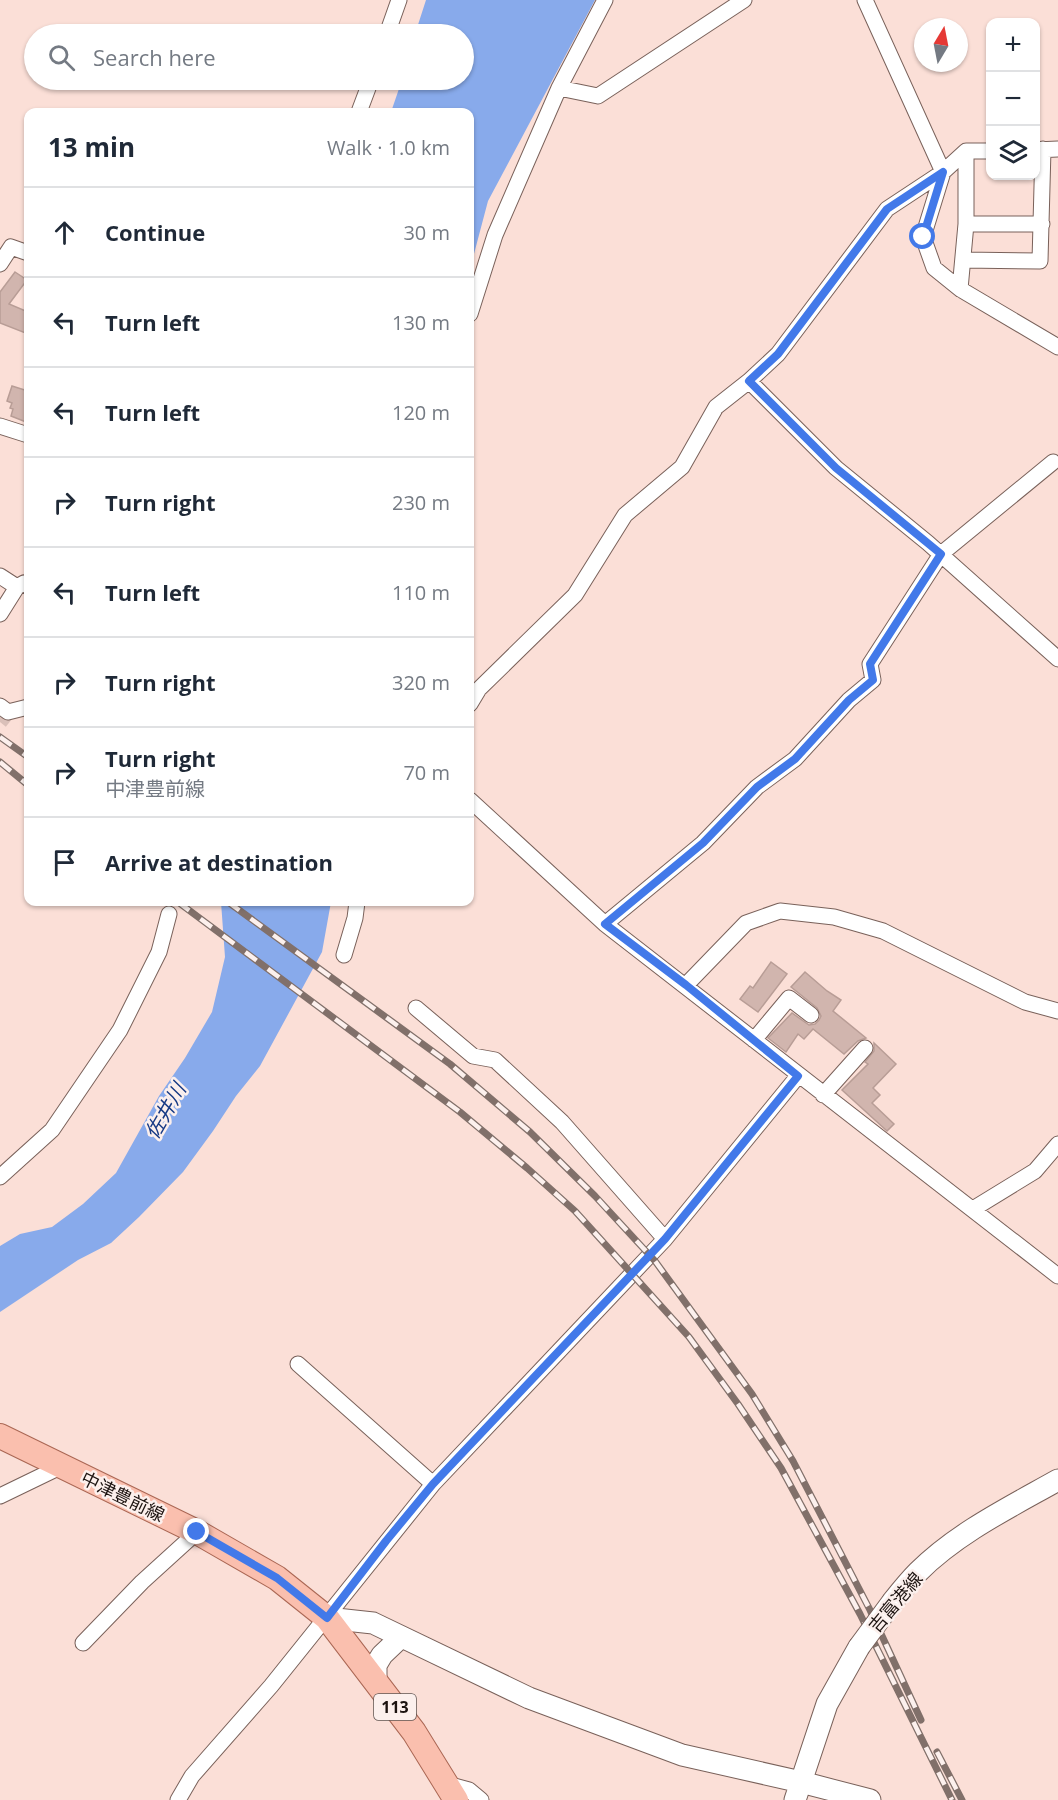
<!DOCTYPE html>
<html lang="en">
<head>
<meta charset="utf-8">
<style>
	body { margin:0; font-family:"Open Sans","Noto Sans JP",sans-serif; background:#f2f2f3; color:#1f2937 }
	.controls { position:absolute; right:18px; top:18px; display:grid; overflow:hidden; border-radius:12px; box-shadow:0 2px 4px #0004 }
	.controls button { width:54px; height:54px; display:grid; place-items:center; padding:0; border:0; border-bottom:2px solid #e0e1e3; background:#fff; color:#1f2937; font:30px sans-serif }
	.compass { position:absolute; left:914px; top:18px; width:54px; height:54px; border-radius:50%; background:#fff; box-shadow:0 2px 4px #0004; rotate:10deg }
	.stop { position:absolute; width:18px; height:18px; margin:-14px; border:4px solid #4279e9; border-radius:50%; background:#fff }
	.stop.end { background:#4279e9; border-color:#fff; box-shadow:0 2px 6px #0008 }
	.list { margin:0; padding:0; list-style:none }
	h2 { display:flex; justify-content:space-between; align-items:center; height:78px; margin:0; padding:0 24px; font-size:26px }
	h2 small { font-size:20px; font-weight:400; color:#747a83 }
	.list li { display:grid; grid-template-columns:39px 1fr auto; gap:18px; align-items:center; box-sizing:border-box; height:90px; padding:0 24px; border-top:2px solid #e0e1e3 }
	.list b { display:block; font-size:22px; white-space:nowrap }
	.list p { margin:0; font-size:20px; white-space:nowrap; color:#747a83 }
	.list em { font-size:20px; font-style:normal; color:#747a83 }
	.icon { flex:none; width:33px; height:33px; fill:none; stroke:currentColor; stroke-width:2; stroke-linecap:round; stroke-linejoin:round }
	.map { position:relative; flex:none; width:1058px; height:1800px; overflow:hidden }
	.search { position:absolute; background:#fff; box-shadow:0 2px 4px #0004; left:24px; top:24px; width:450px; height:66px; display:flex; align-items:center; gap:15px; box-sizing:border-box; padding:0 21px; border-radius:33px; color:#747a83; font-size:22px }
	.panel { position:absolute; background:#fff; box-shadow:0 2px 4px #0004; left:24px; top:108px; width:450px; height:798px; border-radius:12px }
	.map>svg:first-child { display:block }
</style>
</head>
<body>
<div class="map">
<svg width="1058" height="1800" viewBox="0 0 1058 1800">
	<rect width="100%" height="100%" fill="#fbdfd7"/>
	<!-- water -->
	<path fill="#88aaeb" d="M426 0H595L488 201 470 269V112H391L402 80H464V34H415Z
		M221 902H331L322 952 260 1066 236 1096 213 1131 183 1172 139 1217 111 1243 78 1260 0 1312V1246L20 1234 52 1227 83 1204 116 1173 159 1096 185 1058 212 1012 225 957Z"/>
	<!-- building -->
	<path fill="#d1b5ae" stroke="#b89d96" stroke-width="1.5" d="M15 272 27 280 9 304 28 312V334L0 323V292Z
		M12 386 28 391V415L26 422 11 416 13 409 10 408 12 403 7 401Z
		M771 962 787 974 758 1012 740 999 750 986 753 988Z
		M805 972 827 991 841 1000 833 1011 866 1038 858 1041 844 1054 813 1029 804 1039 798 1034 786 1052 768 1038 792 1013 809 1025 815 1024 819 1020 821 1016 817 1008 791 987Z
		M874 1043 896 1064 873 1088 880 1095 872 1103 894 1124 887 1131 842 1090 868 1064 865 1062 874 1051Z"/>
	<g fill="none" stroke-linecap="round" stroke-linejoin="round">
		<!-- street-tunnel -->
		<path stroke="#dac0b9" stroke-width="15" stroke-dasharray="15 8" stroke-linecap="butt" d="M0 722 8 712"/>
		<!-- street casing -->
		<g stroke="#79615a" stroke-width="17">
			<path id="street" d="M865 0 943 172 923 237 934 268 960 289 1058 347
				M387 34 399 0
				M559 88 598 96 744 0
				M359 112 371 80
				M1036 150 1058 149
				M966 224H1042
				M963 260 1040 261 1043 149
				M0 264 11 247 28 253
				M960 289 966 224V151
				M470 314 495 235 559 88 605 0
				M749 381 778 354 887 209 943 172 966 151H990
				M0 426 28 435
				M0 576 17 587 24 583 28 586
				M0 614 17 587
				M470 704 479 689 575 595 625 515 682 467 716 407 749 381 836 468 928 543 1058 659
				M0 706 8 712 28 707
				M470 800 605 924 1058 1276
				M605 924 703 843 757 787 795 759 849 700 873 680 870 664 941 554 1053 462
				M344 955 355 918 357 902
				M686 985 746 923 780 911 834 917 883 931 1025 1002 1058 1011
				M416 1008 473 1056 495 1060 562 1122 665 1239
				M754 1040 789 998 811 1015
				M823 1095 865 1048
				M0 1177 52 1130 120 1030 159 952 169 914
				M973 1209 1035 1171 1058 1144
				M298 1364 433 1484
				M0 1496 62 1466
				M83 1643 142 1582 197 1532
				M447 1784 469 1790 481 1800
				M178 1800 192 1776 271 1686 433 1484 665 1239 798 1076"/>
		</g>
		<!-- secondary casing -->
		<g stroke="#79615a" stroke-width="23">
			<path id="secondary" d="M893 1601C901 1591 909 1581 918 1572 957 1533 1010 1507 1058 1480
				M327 1618 373 1623 529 1698 682 1755 801 1782 870 1800
				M376 1681V1665L382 1655 401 1637
				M795 1800 827 1704 859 1647"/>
		</g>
		<!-- primary casing -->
		<g stroke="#aa6754" stroke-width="26">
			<path id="primary" d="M0 1436 197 1532 277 1578 327 1618 414 1732 456 1800"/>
		</g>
		<!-- street -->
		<use href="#street" stroke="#fff" stroke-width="15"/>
		<!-- secondary -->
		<use href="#secondary" stroke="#fff" stroke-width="21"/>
		<!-- primary -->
		<use href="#primary" stroke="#fabfae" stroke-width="24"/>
		<!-- rail casing -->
		<g stroke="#81706a" stroke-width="7">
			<path id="rail" d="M0 737 28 757
				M0 762 28 785
				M178 902 460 1112 527 1168 575 1211 689 1337 738 1404 781 1468 860 1614 952 1800
				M228 902 450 1064 530 1132 595 1196 655 1261 752 1394 793 1461 870 1610 921 1720
				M937 1752 962 1800"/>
		</g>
		<!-- rail -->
		<use href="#rail" stroke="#fcf0ed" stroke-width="4.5" stroke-dasharray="14" stroke-linecap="butt"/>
		<!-- secondary-bridge casing -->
		<g stroke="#79615a" stroke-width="23" stroke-linecap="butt">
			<path id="secondary-bridge" d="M859 1647 893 1601"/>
		</g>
		<!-- secondary-bridge -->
		<use href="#secondary-bridge" stroke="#fff" stroke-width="21"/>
	</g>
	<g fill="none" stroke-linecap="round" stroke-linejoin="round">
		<!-- route -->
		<path stroke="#4279e9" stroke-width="8" d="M197 1532 277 1578 327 1618 386 1541 433 1484 665 1239 798 1076 686 985 605 924 703 843 757 787 795 759 849 700 873 680 870 664 941 554 836 468 749 381 778 354 887 209 943 172 923 237"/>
	</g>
	<g text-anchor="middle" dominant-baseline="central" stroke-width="5" stroke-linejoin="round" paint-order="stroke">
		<!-- shield labels -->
		<rect fill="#fcf0ed" stroke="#5f5552" stroke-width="1.5" x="374" y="1694" width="42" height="26" rx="4.5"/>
		<g font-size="16" font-weight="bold" fill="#1c1310">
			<text x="395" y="1707">113</text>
		</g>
		<!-- street labels -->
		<g font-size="18" fill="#1c1310" stroke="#fcf0ed">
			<text transform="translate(123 1496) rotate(26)">中津豊前線</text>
			<text transform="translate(895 1602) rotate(-50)">吉富港線</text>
		</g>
		<!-- water labels -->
		<g font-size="20" font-style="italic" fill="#173a85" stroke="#fcf0ed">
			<text transform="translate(165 1111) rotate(-60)">佐井川</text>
		</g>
	</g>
</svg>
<div class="controls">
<button>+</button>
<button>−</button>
<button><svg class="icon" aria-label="layers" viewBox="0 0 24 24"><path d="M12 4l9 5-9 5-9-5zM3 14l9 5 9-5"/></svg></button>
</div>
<svg class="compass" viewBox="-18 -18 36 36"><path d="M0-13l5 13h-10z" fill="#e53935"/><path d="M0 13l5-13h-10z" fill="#747a83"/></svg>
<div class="stop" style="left:923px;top:237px"></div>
<div class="stop end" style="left:197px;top:1532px"></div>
<div class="search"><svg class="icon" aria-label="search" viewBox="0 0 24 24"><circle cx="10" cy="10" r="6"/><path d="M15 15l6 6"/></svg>Search here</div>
<section class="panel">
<h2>13 min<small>Walk · 1.0 km</small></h2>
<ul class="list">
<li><svg class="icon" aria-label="ahead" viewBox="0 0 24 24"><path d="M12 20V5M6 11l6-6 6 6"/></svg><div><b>Continue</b></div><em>30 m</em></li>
<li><svg class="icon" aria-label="left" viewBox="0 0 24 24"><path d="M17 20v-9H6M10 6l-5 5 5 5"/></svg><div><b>Turn left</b></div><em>130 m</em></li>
<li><svg class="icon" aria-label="left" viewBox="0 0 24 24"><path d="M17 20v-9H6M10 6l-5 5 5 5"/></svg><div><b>Turn left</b></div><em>120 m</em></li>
<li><svg class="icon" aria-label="right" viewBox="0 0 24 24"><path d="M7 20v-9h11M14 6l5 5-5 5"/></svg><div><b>Turn right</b></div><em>230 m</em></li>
<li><svg class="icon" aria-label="left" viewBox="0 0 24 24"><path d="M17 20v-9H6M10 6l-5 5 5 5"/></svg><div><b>Turn left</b></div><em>110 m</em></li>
<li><svg class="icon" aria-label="right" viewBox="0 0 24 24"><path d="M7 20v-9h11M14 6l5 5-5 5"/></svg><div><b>Turn right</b></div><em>320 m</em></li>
<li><svg class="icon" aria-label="right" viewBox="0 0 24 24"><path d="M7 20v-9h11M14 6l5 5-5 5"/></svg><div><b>Turn right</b><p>中津豊前線</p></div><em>70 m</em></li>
<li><svg class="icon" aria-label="arrive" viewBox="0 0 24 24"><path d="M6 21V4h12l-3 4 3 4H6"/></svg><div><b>Arrive at destination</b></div></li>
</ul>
</section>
</div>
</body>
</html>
